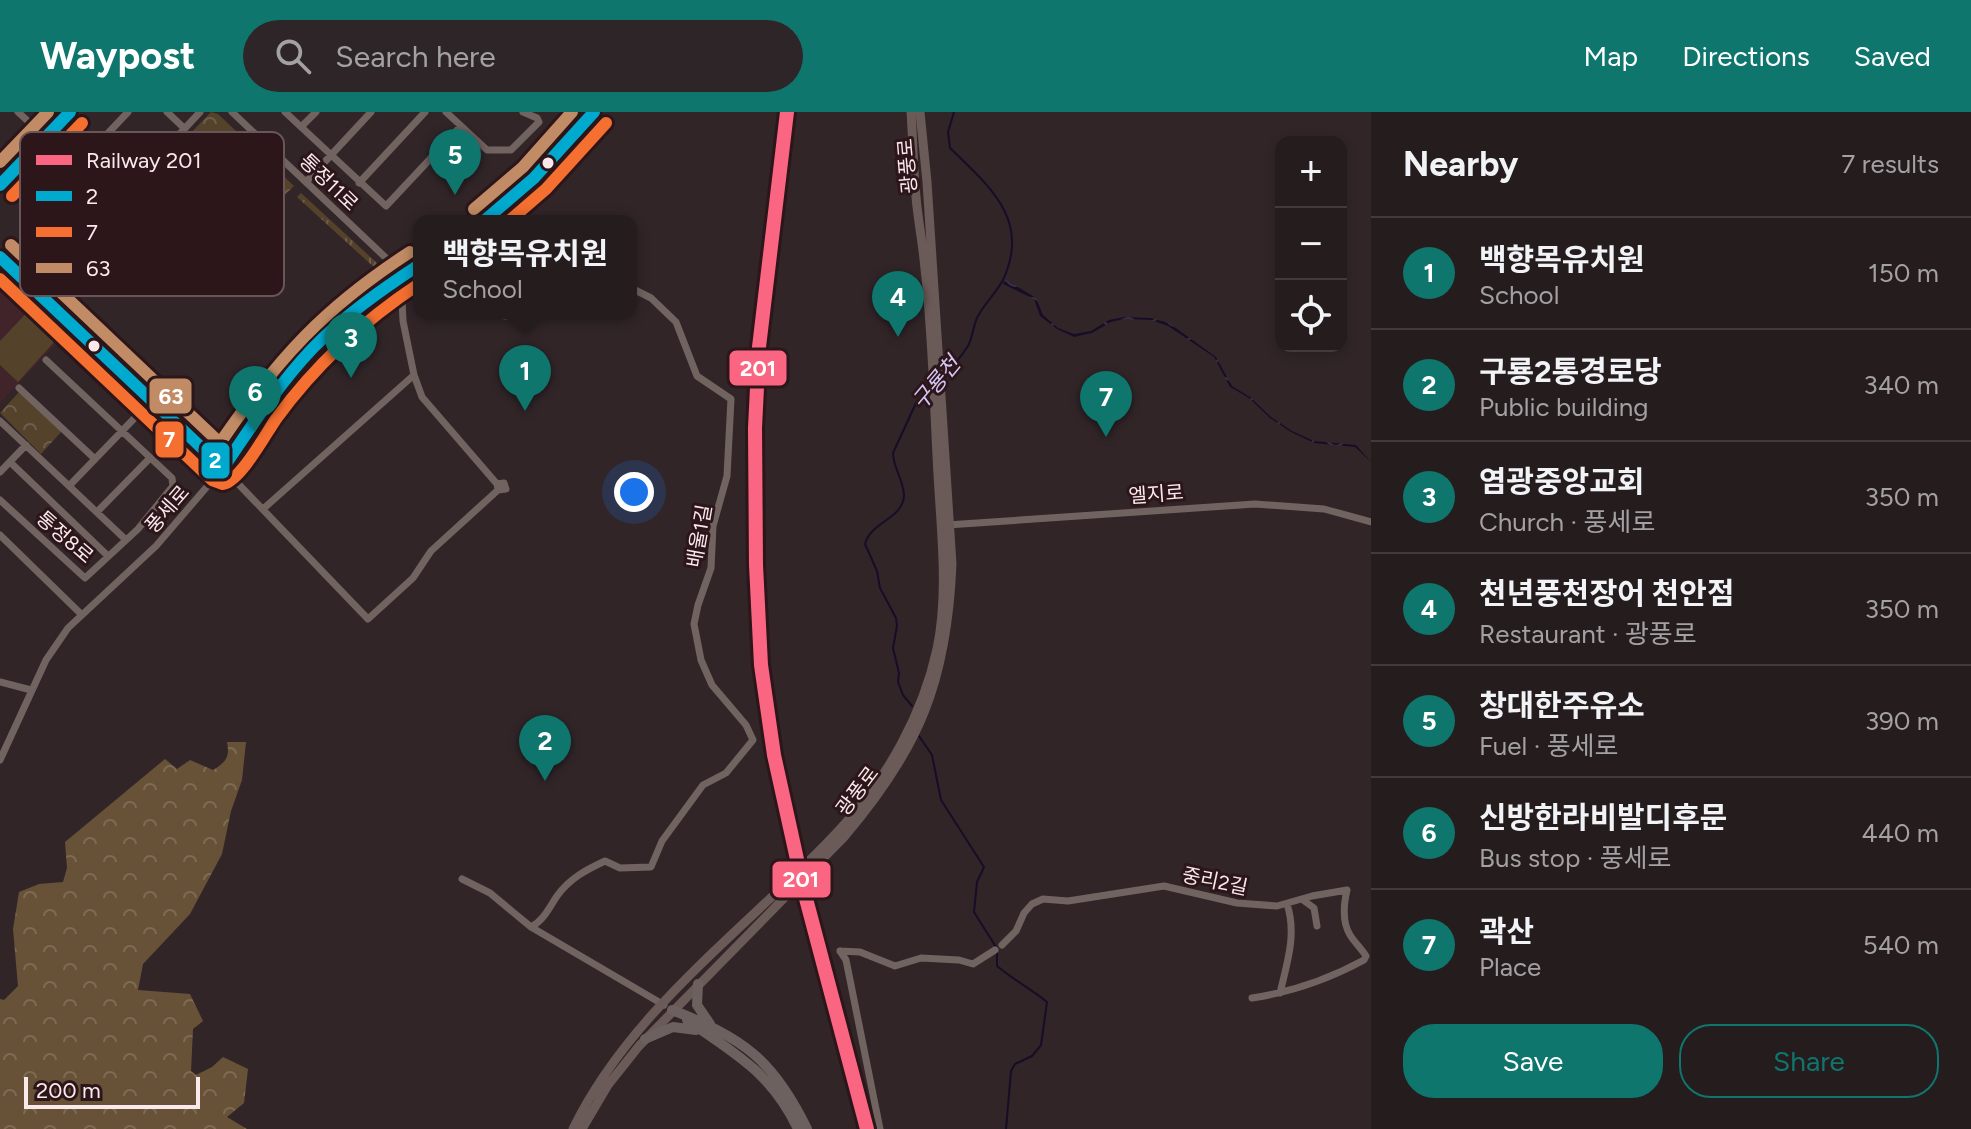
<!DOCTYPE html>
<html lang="en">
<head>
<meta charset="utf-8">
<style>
	body { margin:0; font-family:Figtree,"Noto Sans KR",sans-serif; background:#2d2527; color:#f1f3f6 }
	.controls { position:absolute; right:24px; top:24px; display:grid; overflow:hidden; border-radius:16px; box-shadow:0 4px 12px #0003 }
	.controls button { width:72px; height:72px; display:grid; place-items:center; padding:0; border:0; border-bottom:2px solid #423a3c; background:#251c1e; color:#f1f3f6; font:40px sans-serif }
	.scale { position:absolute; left:24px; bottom:20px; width:176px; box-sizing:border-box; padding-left:8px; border:4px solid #fae9ec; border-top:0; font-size:22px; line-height:28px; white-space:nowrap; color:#fae9ec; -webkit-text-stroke:6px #2c161a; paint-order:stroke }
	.you { position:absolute; left:634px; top:380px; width:28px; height:28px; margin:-20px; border:6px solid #fff; border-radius:50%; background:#1a73e8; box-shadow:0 0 0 12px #1a73e833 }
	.badge { display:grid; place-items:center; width:52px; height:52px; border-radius:50%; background:#0f766e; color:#fff; font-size:26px; font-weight:700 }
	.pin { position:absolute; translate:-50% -66px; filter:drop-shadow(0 2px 4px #0008) }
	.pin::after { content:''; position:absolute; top:42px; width:28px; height:24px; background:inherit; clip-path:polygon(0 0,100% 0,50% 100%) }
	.popup { position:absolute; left:413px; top:103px; width:224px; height:104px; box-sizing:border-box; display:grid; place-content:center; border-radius:16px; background:#251c1e; filter:drop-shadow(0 2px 6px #0005); font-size:26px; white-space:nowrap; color:#a3a1a4 }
	.popup b { font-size:30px; color:#f1f3f6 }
	.popup::after { content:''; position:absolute; left:50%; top:100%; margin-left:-16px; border:16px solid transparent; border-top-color:#251c1e }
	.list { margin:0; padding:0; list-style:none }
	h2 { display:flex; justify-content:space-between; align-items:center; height:104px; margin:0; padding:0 32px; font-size:34px }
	h2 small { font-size:26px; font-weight:400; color:#a3a1a4 }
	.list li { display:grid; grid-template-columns:52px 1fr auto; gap:24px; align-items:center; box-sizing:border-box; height:112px; padding:0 32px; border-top:2px solid #423a3c }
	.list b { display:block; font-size:30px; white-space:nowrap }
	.list p { margin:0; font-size:26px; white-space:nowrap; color:#a3a1a4 }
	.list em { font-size:26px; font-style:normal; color:#a3a1a4 }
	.actions { display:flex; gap:16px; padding:24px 32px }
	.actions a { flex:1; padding:18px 0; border:2px solid #0f766e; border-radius:32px; text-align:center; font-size:28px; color:#0f766e }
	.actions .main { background:#0f766e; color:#fff }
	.icon { flex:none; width:44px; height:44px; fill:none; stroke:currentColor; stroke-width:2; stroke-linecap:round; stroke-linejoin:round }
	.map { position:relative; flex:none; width:1371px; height:1017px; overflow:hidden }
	header { display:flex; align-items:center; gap:48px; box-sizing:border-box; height:112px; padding:0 40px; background:#0f766e; color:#fff }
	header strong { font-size:38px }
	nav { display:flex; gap:44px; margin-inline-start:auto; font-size:28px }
	.search { width:560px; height:72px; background:#2d2527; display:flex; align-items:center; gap:20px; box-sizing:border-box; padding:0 28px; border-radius:44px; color:#a3a1a4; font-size:30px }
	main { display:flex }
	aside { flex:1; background:#251c1e }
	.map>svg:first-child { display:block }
</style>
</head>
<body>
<header>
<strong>Waypost</strong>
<div class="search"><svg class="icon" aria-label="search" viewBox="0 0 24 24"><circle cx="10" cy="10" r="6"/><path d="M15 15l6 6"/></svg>Search here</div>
<nav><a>Map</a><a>Directions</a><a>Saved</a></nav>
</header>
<main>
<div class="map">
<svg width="1371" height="1017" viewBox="0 0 1371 1017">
	<defs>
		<pattern id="grass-tufts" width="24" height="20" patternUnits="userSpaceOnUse" patternTransform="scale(2)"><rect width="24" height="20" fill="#55422b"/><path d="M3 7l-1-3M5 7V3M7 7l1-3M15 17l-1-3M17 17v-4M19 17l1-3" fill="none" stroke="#6e5d4a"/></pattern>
		<pattern id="forest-crowns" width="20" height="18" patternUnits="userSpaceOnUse" patternTransform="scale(2)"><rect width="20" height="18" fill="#675237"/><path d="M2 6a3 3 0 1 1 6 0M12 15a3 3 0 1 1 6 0" fill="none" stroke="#7e6b54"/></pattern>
		<pattern id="park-crowns" width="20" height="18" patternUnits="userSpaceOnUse" patternTransform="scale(2)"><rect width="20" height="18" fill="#55422b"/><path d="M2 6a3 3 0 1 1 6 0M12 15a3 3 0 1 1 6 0" fill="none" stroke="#6e5d4a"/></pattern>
		<pattern id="water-waves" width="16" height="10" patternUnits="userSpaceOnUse" patternTransform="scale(2)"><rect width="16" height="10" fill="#180d27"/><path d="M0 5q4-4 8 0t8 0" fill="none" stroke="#3a3046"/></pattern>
	</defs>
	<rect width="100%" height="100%" fill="#312528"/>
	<!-- built -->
	<path fill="#40242a" d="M4 157 69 218 0 291V158Z"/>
	<!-- grass -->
	<path fill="url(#grass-tufts)" d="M301 81 378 152 377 158 297 85Z"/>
	<!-- forest -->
	<path fill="url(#forest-crowns)" d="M227 630H246L242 668 231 699 222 742 190 802 143 852 138 878 190 882 203 909 193 917 191 959 196 963 212 955 223 945 248 957 244 991 227 1005 247 1017H0V887L4 888 18 874 13 817 19 780 39 772 63 770 67 756 65 730 165 647 177 657 190 648 213 658C226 650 230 645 227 630Z"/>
	<!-- park -->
	<path fill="url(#park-crowns)" d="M211 0 218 2 294 74 264 103 236 120 187 107 152 142 114 101Z
		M152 153 180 180 159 181 143 167Z
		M19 280 62 319 41 342 0 301Z"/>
	<!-- pitch -->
	<path fill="#55422b" d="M34 193 65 218 18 270 0 253V229Z"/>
	<!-- water -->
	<path fill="url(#water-waves)" d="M1005 167 1036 186 1043 203 1058 216 1074 222 1091 219 1109 208 1124 205 1151 206 1169 211 1216 245 1232 274 1250 285 1271 305 1292 319 1314 329 1356 333 1371 350 1355 335 1314 331 1291 320 1270 306 1249 286 1230 275 1214 245 1168 214 1151 208 1124 207 1111 210 1092 221 1074 225 1057 217 1040 204 1034 187 1003 172Z"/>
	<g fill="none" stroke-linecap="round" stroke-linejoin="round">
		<!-- stream -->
		<path stroke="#180d27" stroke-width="2" d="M944 262C953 255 962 243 968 234 973 225 973 213 978 204 985 191 996 181 1003 168 1031 108 990 75 950 36L948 20 954 0
			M912 594 903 583 898 570 899 561 893 536 897 514 896 506 880 476 877 459 865 432C871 409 902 408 904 384 904 368 893 356 893 341L916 291 930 274
			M919 624 932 643 941 688 984 755 977 770 974 800 996 835
			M997 841V854C1015 869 1030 876 1047 890L1041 933 1032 944 1015 952 1011 959 1006 1017"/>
		<!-- minor -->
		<path stroke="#716460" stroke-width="7" d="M18 0 112 87 120 86 200 0
			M167 0 184 16
			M232 0 385 145 401 165 403 209 414 263 422 285 497 372 498 378 506 377 504 371 497 372
			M285 0 386 94 461 14
			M446 0 487 38H511L539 10 537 6 523 0
			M301 15 316 0
			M75 56 128 0
			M306 70 371 0
			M359 71 425 0
			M0 73 70 0
			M484 109 534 66 594 0
			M500 109 504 94
			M0 145 223 356 368 507 413 466 431 439 498 378
			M503 201 505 204 526 201
			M19 276 95 347
			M0 309 69 374 152 288
			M10 350 108 444
			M0 360 26 333
			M69 374 125 427
			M0 388 85 466 138 417 173 374 172 366 46 248
			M263 397 414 263
			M97 400 150 346
			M947 413 1255 392 1324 397 1371 410
			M0 423 81 502
			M0 570 31 578
			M0 648 46 548 68 516 156 434 223 356 285 268 304 246 361 193 419 153
			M462 767 490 781 531 815C544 808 549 796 557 784 570 766 586 758 605 749L620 756 651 755 662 729 703 673 726 661 753 628 746 613 712 573 701 548 694 512 698 493 711 456 713 414 727 364 731 287 697 264 676 210 651 186 631 176
			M1303 788 1314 796 1317 814
			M531 815 664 893
			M1002 833 1016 819 1024 801 1032 792 1043 787 1068 789 1164 774 1237 791 1277 794 1312 784 1347 778C1344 791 1342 810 1350 823 1355 831 1361 836 1366 844L1364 848C1329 867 1292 880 1252 886
			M840 839 846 848 880 1017
			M840 839 860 840 895 854 921 846 959 848 973 852 995 838
			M1280 881C1287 851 1297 822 1287 792"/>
		<!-- major -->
		<path stroke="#6a5b58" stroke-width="9" d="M573 1017C632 895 751 814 841 716 887 667 923 602 937 537 949 480 941 419 938 362 934 294 933 224 925 157 923 132 918 109 916 85 913 57 913 28 911 0
			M582 1017 608 973 639 934 844 725C920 636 947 569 952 452L927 70 920 0"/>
		<!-- highway -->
		<path stroke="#6d6160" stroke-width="10" d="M698 872 697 893 710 912
			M672 898C743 926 773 947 807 1017
			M687 908C736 943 771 960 798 1017
			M645 927 673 915 696 918"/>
		<!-- bus-1 casing -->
		<g stroke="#2c161a" stroke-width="18">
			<path id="bus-1" d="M0 73 70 0
				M484 109 534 66 594 0
				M0 145 223 356C251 315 278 273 312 237 344 204 381 178 419 153"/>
		</g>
		<!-- bus-2 casing -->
		<g stroke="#2c161a" stroke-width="18">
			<path id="bus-2" d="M12 84 82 11
				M509 109 546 77 606 11
				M0 167 212 368 223 372C241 368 265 323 276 307 316 252 363 209 419 172"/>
		</g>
		<!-- bus-3 casing -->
		<g stroke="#2c161a" stroke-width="18">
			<path id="bus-3" d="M0 50 48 0
				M474 97 523 55 572 0
				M11 133 220 331C278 246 324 196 410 140"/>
		</g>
		<!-- bus-1 -->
		<use href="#bus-1" stroke="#00a9ce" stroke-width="12"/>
		<!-- bus-2 -->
		<use href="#bus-2" stroke="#f46f30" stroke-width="12"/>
		<!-- bus-3 -->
		<use href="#bus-3" stroke="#c18c65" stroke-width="12"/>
		<!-- rail-1 casing -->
		<g stroke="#2c161a" stroke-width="20">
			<path id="rail-1" d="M787 0 759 235 755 316 756 453 761 553 774 643 804 779 867 1017"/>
		</g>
		<!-- rail-1 -->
		<use href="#rail-1" stroke="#fa6682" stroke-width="14"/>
	</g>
	<!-- markers -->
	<g fill="#fae9ec" stroke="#2c161a" stroke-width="3">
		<circle cx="548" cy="51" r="7"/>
		<circle cx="94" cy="234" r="7"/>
	</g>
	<g text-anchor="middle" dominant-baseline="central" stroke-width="6" stroke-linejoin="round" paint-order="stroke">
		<!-- street labels -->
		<g font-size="20" fill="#fae9ec" stroke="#2c161a">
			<text transform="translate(907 54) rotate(-95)">광풍로</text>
			<text transform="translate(329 70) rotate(44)">통정11로</text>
			<text transform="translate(1156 382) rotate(-4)">엘지로</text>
			<text transform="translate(167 397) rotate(-49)">풍세로</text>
			<text transform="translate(699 424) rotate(-80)">배울1길</text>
			<text transform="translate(65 425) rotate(41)">통정8로</text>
			<text transform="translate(857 679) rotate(-53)">광풍로</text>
			<text transform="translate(1215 769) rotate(12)">중리2길</text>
		</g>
		<!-- water labels -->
		<g font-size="22" font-style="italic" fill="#d6c6f7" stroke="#2c161a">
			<text transform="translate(936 271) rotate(-50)">구룡천</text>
		</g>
	</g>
	<!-- legend -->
	<rect x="20" y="20" width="264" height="164" rx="12" fill="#2c161a" stroke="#6a5559" stroke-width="2"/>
	<rect x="36" y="43" width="36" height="10" fill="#fa6682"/>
	<rect x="36" y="79" width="36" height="10" fill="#00a9ce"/>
	<rect x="36" y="115" width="36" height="10" fill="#f46f30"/>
	<rect x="36" y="151" width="36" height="10" fill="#c18c65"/>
	<g font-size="22" fill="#fae9ec">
		<text x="86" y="56">Railway 201</text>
		<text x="86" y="92">2</text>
		<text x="86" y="128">7</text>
		<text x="86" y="164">63</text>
	</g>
	<g stroke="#2c161a" stroke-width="3">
		<rect x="728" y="237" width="60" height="38" rx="8" fill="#fa6682"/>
		<rect x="148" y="265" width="45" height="38" rx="8" fill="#c18c65"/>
		<rect x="154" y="308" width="31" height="39" rx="8" fill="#f46f30"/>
		<rect x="200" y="329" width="31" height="39" rx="8" fill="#00a9ce"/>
		<rect x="771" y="748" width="61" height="39" rx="8" fill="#fa6682"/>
	</g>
	<g font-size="22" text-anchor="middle" font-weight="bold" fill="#fff">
		<text x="758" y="264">201</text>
		<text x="171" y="292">63</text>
		<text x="169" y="335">7</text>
		<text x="215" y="356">2</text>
		<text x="801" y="775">201</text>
	</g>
</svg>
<div class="controls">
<button>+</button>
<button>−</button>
<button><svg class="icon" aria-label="locate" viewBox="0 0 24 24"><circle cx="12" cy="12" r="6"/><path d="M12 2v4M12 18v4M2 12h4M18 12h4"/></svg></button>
</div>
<div class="scale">200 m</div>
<div class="you"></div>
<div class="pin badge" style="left:525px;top:299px">1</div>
<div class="popup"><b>백향목유치원</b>School</div>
<div class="pin badge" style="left:545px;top:669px">2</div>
<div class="pin badge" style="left:351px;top:266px">3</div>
<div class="pin badge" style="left:898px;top:225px">4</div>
<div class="pin badge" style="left:455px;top:83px">5</div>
<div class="pin badge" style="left:255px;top:320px">6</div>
<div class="pin badge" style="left:1106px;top:325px">7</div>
</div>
<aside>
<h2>Nearby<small>7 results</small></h2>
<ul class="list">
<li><span class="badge">1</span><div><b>백향목유치원</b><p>School</p></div><em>150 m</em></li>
<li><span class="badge">2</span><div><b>구룡2통경로당</b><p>Public building</p></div><em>340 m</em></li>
<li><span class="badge">3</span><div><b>염광중앙교회</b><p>Church · 풍세로</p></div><em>350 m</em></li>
<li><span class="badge">4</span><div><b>천년풍천장어 천안점</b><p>Restaurant · 광풍로</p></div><em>350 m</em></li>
<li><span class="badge">5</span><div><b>창대한주유소</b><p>Fuel · 풍세로</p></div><em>390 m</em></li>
<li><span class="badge">6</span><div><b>신방한라비발디후문</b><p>Bus stop · 풍세로</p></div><em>440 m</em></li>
<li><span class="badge">7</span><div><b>곽산</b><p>Place</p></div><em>540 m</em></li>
</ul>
<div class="actions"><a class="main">Save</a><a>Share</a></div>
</aside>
</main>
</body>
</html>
